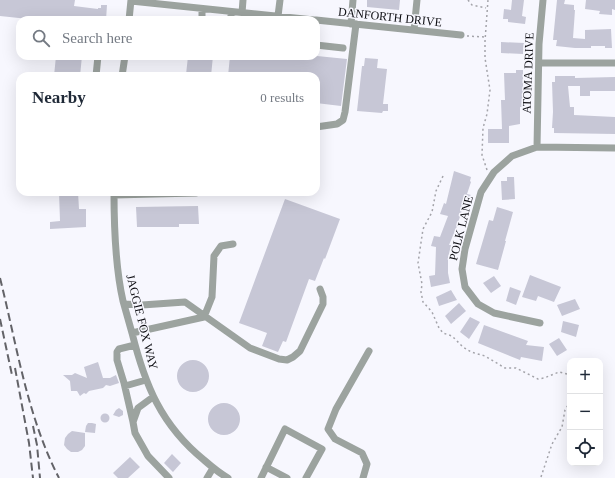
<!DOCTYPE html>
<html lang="en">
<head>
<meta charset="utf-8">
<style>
	body { margin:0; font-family:Georgia,serif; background:#f2f2f3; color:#1f2937 }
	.controls { position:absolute; right:12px; bottom:12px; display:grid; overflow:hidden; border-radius:8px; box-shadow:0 4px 16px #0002 }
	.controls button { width:36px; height:36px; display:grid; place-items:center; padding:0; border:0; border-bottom:1px solid #e0e1e3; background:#fff; color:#1f2937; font:20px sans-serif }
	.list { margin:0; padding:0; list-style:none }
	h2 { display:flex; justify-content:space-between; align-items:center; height:52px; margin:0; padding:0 16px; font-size:17px }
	h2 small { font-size:13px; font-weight:400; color:#747a83 }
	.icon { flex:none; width:22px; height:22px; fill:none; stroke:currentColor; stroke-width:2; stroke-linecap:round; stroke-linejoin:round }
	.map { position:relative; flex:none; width:615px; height:478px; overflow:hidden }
	.search { position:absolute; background:#fff; box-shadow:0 4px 16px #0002; left:16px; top:16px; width:304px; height:44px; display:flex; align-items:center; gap:10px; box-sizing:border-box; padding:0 14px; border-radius:12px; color:#747a83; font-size:15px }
	.panel { position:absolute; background:#fff; box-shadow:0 4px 16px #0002; left:16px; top:72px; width:304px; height:124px; border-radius:12px }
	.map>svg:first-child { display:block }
</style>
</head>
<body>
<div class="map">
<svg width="615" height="478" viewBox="0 0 615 478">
	<rect width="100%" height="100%" fill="#f7f7fe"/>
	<!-- building -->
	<path fill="#c7c7d6" d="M0 0H75L74 6 98 9V8H101V5H107L106 20H38L0 16Z
		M367 0H400L399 10 367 7Z
		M512 0H524L522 16 526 17 525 24 508 22V19H503L504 9 511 10Z
		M557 0H565L564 4 574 5V10H575L573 38 585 39V30L611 29 612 48H605V46H591V48H575L556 46 557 40H553Z
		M586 0H615V10L612 9V15L599 14 600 11 585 9Z
		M501 42 524 43 523 54 501 53Z
		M56 56H82L80 76H54Z
		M188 56H213L211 76 186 75Z
		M230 56H317L347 59 341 106 316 103V76H228Z
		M365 58 378 59 377 68 387 69 383 104H388V111H383L382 113 357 111 362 66H364Z
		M516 70H523V107H520V124L509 126V143H488V129H502L501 100H505L504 73H516Z
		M555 76H575V78L615 77V91H590V96H580V86H568L570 107H574V115L615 117V134L554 133V128H552L553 112 552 82H555Z
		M454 171 471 177 470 181 471 182 467 194 471 195 468 202 465 201 457 226 449 245H451L448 258V273L450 283 431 287 429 276 435 275 436 247 431 246 434 236 440 237 448 216 440 214 444 203 446 204Z
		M507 177H514L515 199 502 200 501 181H507Z
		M59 192H78L79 209H86V227L50 229V222L60 221Z
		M285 199 340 219 325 259 324 258 315 281 309 279 286 342 283 341 278 352 262 346 267 333 239 323Z
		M198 206 199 224H179V227H137L136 207Z
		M497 207 513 212 505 241H506L498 270 476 264 489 220 493 221Z
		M530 275 561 287 554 302 538 296 536 301 522 297Z
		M494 276 501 286 491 293 483 283Z
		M510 287 521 291 516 305 506 301Z
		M451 290 457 300 439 306 436 297Z
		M575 299 580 309 562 316 557 305Z
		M459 303 466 311 451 324 445 316Z
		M470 317 480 322 469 339 460 332Z
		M563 321 579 325 576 337 561 332Z
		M484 325 528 341 526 345 544 347 542 361 521 357 520 360 478 343Z
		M559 338 567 350 557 356 549 344Z
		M177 376a16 16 0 1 1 32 0a16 16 0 1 1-32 0Z
		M98 362 103 378H110L116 375 119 383 110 386 106 385 103 388 89 391 86 394 84 393 80 396 77 391H71L70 381 63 375H72L75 373 87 378 84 367Z
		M208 419a16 16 0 1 1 32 0a16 16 0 1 1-32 0Z
		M119 408 123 411V415L119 417 113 415 116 410Z
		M100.5 418a4.5 4.5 0 1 1 9 0a4.5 4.5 0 1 1-9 0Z
		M88 423H92L96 424 95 433 85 432 86 426Z
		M72 431 85 433V446L82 450 78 452H71L67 449 64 445 65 438 68 434Z
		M172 454 181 463 173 472 164 463Z
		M130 457 140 467 128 478H118L113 473Z"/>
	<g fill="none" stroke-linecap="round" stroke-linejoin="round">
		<!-- path -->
		<path stroke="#a4a4aa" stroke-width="1.5" stroke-dasharray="2 3" stroke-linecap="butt" d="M468 0 472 5 486 8
			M467 36 485 37
			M487 170 482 155 483 128 487 114 490 90 485 58V41L488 0
			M443 176 436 191 432 212 423 229 418 263 422 284 421 292 423 302 432 312 439 328 443 333 452 336 463 347 471 352 485 356 505 368H516L538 379 544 378 559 372 567 374 570 377
			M541 477 552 444 562 427 565 410 570 402"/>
		<!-- minor -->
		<path stroke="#9ca39f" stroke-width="7" d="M131 1 314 20
			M242 13 243 0
			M278 16 280 0
			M129 20 131 0
			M202 20V9
			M231 20V12
			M316 20 461 35
			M351 24 353 0
			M414 30 417 0
			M316 45 343 48
			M539 63H615
			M96 76 98 56
			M122 76 125 56
			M316 127 337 124 343 120 345 112 356 24
			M537 147 539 44 543 0
			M114 192C114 228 115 266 123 301 126 312 129 322 132 333 145 385 161 425 204 460 212 467 219 473 228 478
			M114 195 196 193
			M124 304 142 305 185 302 250 348 279 359 287 360 293 357 300 351 323 304V297L320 289
			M204 317 212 297 214 256 221 246 233 244
			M540 323 494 313 478 304 465 287 462 269 465 249 481 192 494 172 512 156 537 147 615 148
			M132 333 204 317
			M125 386 146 380
			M153 397 138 408 133 422 135 433 148 456 169 478
			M133 422 124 383 117 360V352L119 349 135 345
			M266 467 287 478
			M207 478 213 468
			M261 478 285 429 322 449 306 478
			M363 478 367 464 362 453 335 439 328 429 336 409 369 351"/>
		<!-- rail -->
		<path stroke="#636368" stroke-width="2" stroke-dasharray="8 4" stroke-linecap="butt" d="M0 278C17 346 27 416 59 478
			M0 319 12 375
			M15 368 29 443 33 478
			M33 426 37 445 40 478"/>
	</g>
	<g text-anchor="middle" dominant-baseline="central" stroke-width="3" stroke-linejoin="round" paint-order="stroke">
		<!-- street labels -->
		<g font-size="12" fill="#0d0d12" stroke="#f7f7fe">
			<text transform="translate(390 17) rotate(6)">DANFORTH DRIVE</text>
			<text transform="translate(528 73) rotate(-88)">ATOMA DRIVE</text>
			<text transform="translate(461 228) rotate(-76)">POLK LANE</text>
			<text transform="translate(142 322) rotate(76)">JAGGIE FOX WAY</text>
		</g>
	</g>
</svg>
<div class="controls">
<button>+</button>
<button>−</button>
<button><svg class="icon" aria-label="locate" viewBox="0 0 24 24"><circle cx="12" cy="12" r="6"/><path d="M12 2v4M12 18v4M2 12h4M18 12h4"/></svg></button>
</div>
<div class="search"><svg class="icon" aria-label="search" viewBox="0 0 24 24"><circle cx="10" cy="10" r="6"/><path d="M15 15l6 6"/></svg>Search here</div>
<section class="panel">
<h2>Nearby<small>0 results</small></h2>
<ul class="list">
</ul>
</section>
</div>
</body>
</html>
